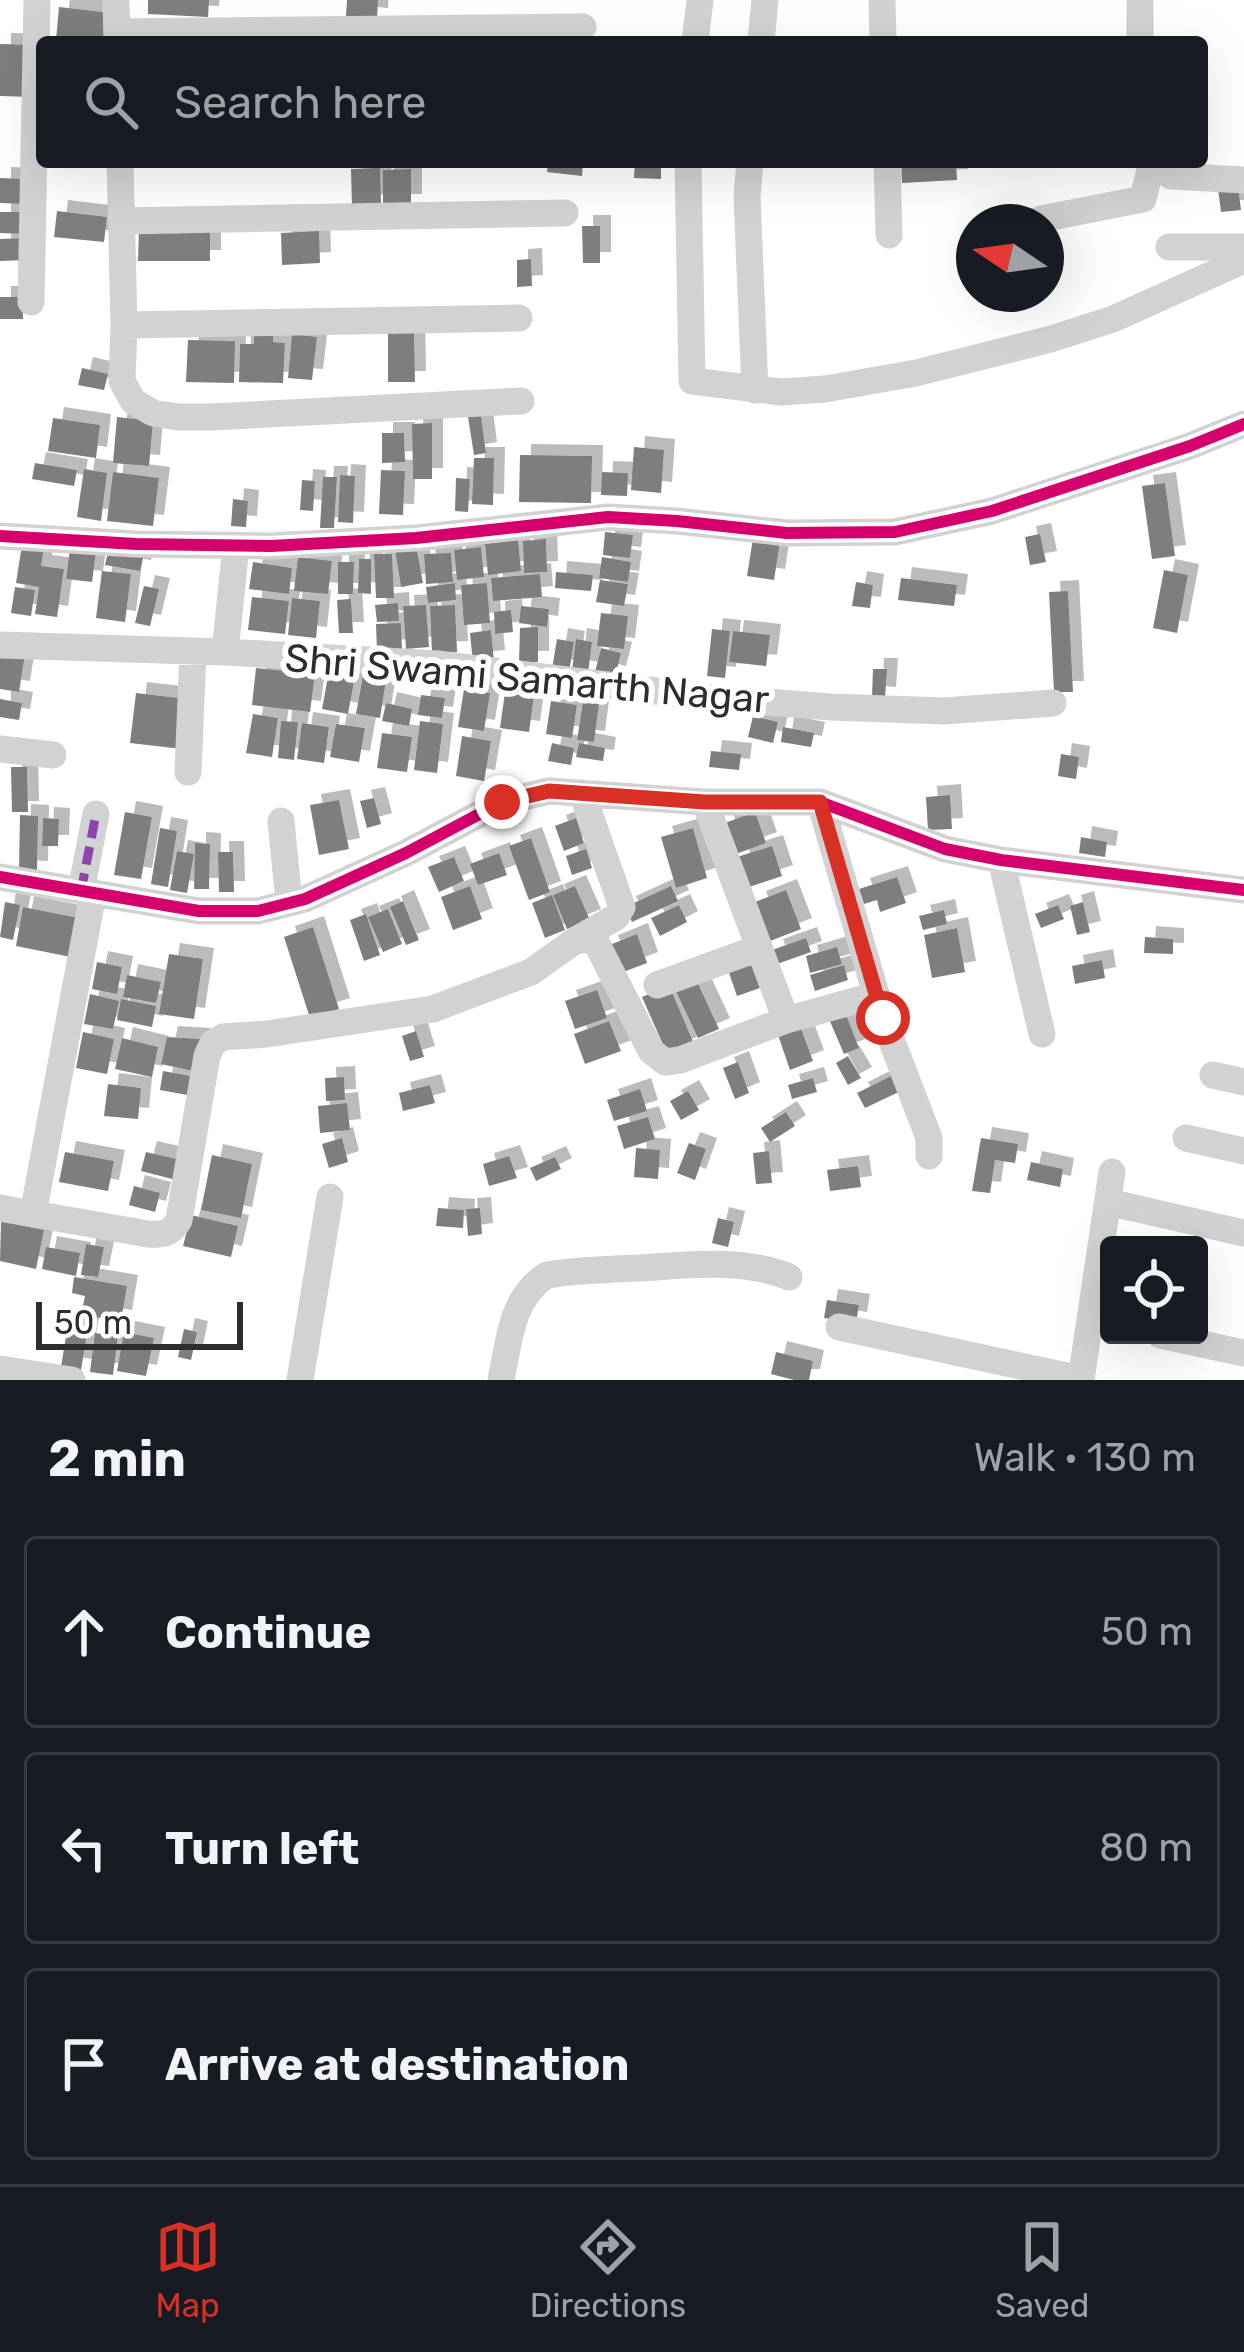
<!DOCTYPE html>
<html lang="en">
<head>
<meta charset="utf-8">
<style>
	body { margin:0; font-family:Rubik,sans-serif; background:#20242c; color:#f1f3f6 }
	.controls { position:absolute; right:36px; bottom:36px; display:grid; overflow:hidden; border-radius:12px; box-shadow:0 12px 48px #0002 }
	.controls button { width:108px; height:108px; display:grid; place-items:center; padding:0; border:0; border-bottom:3px solid #363941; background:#171b24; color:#f1f3f6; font:60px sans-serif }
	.compass { position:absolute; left:956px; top:204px; width:108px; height:108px; border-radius:50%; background:#171b24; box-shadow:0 12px 48px #0002; rotate:283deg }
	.scale { position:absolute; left:36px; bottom:30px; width:207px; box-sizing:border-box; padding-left:12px; border:6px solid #2d2d2d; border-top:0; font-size:33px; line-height:42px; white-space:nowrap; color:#2d2d2d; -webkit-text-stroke:9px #fff; paint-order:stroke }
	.stop { position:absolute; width:36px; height:36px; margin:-27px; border:9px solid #d93025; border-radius:50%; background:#fff }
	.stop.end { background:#d93025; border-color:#fff; box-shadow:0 3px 12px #0008 }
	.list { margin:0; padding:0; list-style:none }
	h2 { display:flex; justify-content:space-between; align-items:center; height:156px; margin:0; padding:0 48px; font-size:51px }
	h2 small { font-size:39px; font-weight:400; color:#9ea1a6 }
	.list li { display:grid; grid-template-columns:78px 1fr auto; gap:36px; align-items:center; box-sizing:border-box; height:192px; margin:0 24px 24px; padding:0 24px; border:3px solid #363941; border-radius:12px }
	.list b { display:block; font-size:45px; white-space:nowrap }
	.list em { font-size:39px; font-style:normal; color:#9ea1a6 }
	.icon { flex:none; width:66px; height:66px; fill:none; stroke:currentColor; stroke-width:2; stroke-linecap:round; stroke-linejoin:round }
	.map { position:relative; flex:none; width:1244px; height:1380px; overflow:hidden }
	.search { position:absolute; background:#171b24; box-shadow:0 12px 48px #0002; left:36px; right:36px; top:36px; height:132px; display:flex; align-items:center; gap:30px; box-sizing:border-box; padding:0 42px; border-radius:12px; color:#9ea1a6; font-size:45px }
	.sheet { height:804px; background:#171b24 }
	nav { display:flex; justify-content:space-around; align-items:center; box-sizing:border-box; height:168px; border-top:3px solid #363941; background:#171b24; font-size:33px; color:#9ea1a6 }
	nav a { display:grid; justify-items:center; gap:6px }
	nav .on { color:#d93025 }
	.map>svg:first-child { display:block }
</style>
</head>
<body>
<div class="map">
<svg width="1244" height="1380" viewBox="0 0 1244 1380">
	<defs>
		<filter id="shadow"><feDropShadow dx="11" dy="-11" stdDeviation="0" flood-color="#0004"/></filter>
	</defs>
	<rect width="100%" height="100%" fill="#fff"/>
	<!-- building -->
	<path fill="#7e7e7e" filter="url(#shadow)" d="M148 0H209L208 17 148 14Z
		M347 0H378L377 19 346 16Z
		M59 7 112 13 109 42 56 40Z
		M0 44 34 45 32 97 0 96Z
		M548 162H583L582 176 547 172Z
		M635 162H661V179L634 178Z
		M901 162H956L957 180 902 183Z
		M380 168 381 205 352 206 351 169Z
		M411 169V205H383V170Z
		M0 178 27 179 26 204 0 203Z
		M1238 186 1241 210 1221 212 1218 189Z
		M57 211 107 217 104 242 54 237Z
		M0 212H26V234L0 233Z
		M582 226H600V263H583Z
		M139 227H210V261H138Z
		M319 231 320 263 282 265 281 233Z
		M26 238 27 260 0 261V239Z
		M531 259 532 286 517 287V260Z
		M0 297H23V319H0Z
		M388 331H414L415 382H388Z
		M254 334H273V342L285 343 283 383 239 382 240 344H254Z
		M292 334 317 337 312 380 288 378Z
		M188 340 235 341 234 383 186 382Z
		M82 368 108 374 104 390 78 385Z
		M481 415 486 453 474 455 468 417Z
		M117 417 153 421 149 466 113 463Z
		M53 418 100 425 96 458 48 451Z
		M432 423V479H413L412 424Z
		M382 433H404L405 462 382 463Z
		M634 447 664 450 661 493 631 490Z
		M520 455 592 456 591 503 519 502Z
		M474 458H494L493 505 472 504Z
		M35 463 77 470 74 486 32 479Z
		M84 469 107 473 101 521 77 517Z
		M381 470 405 471 403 515 379 514Z
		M113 472 159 478 153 526 107 521Z
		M602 472 628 473 627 496 601 495Z
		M340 475 355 476 353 523 338 522Z
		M323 477H337L334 528H320Z
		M456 478 470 479 468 512 455 511Z
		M302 480 315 481 313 511 300 510Z
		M1165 483 1175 556 1152 559 1142 486Z
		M233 499 248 501 246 527 231 526Z
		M605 532 633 535 630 558 603 555Z
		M1040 534 1046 562 1030 565 1025 537Z
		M23 538 45 542 41 566 64 569 57 617 35 614 39 587 16 583Z
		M753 538 780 542 774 580 747 576Z
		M546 539 547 572 524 573 523 541Z
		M518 540 521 571 488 575 485 544Z
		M71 541 97 545 92 582 66 579Z
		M416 545 423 583 401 587 395 549Z
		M481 547 484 577 457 580 454 550Z
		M109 548 144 554 140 571 105 565Z
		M451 553 453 582 426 584 424 554Z
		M374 554H392L394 598H376Z
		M298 557 332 561 328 594 294 591Z
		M602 557 631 562 628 582 599 578Z
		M359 559H371V594L358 593Z
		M253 562 292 568 289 594 249 589Z
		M338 562H354L353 594H338Z
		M1164 570 1188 575 1177 633 1153 628Z
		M102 571 131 574 125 622 96 618Z
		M556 572 593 575 591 591 555 588Z
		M540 574 542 597 493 601 491 578Z
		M901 578 957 585 954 606 898 600Z
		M600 580 628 584 624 606 596 602Z
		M856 582 873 585 870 608 852 606Z
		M455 583 456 600 428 603 426 587Z
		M487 583 490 623 464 625 461 585Z
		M144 586 159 589 150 626 135 623Z
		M15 587 35 590 31 616 11 613Z
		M1068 591 1073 692H1054L1049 592Z
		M252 597 289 601 285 634 248 630Z
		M292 598 320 601 316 638 288 635Z
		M351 599 353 633H339L337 600Z
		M398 603 399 621 377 622 375 605Z
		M426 605 429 647 406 649 403 606Z
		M455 605 457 652 432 653 430 606Z
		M521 606 549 609 547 627 519 623Z
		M511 610 513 632 495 634 494 612Z
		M601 613 628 616 624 649 597 646Z
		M401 623 402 650 377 651 376 624Z
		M538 627V662H519L520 628Z
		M712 629 730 631 725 678 707 676Z
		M491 630 494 661 473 663 470 633Z
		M733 631 770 635 766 666 729 662Z
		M557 639 574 642 569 672 552 669Z
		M576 639 592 642 588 673 572 670Z
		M601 648 621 653 615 677 595 672Z
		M0 651 25 654 19 692 0 689Z
		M256 668 315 674 310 712 252 705Z
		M873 669H887L885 698 872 697Z
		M329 671 355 676 348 714 322 709Z
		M363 676 386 680 380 718 356 714Z
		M506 685 535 689 529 732 500 728Z
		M464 689 490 693 484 731 458 727Z
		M136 693 187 699 182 749 130 743Z
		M421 695 445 698 442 718 418 715Z
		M0 699 22 703 19 720 0 717Z
		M551 701 577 705 572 738 546 734Z
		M583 702 599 704 594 742 577 740Z
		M386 703 412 709 409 726 382 721Z
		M253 714 278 718 272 757 246 753Z
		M753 716 778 722 773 743 748 737Z
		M281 721 298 722 294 760 278 758Z
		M420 721 443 724 437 773 414 770Z
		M302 723 329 727 324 763 297 759Z
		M336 724 365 728 359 762 330 757Z
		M783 727 814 733 811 747 781 742Z
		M382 733 412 737 407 772 377 768Z
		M462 736 491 741 484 781 456 776Z
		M552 743 574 748 571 765 548 761Z
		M579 743 605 748 603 761 576 757Z
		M711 751 741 754 739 770 709 767Z
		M1061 754 1079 757 1076 779 1058 776Z
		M11 767H27L28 812H12Z
		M950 795 952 829 928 830 926 797Z
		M374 798 381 824 367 828 360 801Z
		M339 800 349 849 319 855 310 805Z
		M125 812 152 817 141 879 114 875Z
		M755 812 766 843 733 855 722 824Z
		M20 815 38 816 37 872 19 871Z
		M43 818 59 819 58 846H42Z
		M576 818 584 843 564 851 555 826Z
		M160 828 177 831 168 887 151 884Z
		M693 828 707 878 676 888 661 837Z
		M1081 837 1107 842 1105 857 1079 853Z
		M531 838 550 892 529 900 509 846Z
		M195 843 210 844 209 889H194Z
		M772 846 782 876 746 888 737 857Z
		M586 849 592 868 572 875 566 856Z
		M177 851 194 854 187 893 170 890Z
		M218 852H233L234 892H219Z
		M499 853 507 875 478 885 470 864Z
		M454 857 464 881 439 892 428 867Z
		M897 877 906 903 880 912 877 900 864 904 859 889Z
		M470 886 482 919 453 930 441 897Z
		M575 886 590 920 567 929 553 895Z
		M671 886 678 901 632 922 625 907Z
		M786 890 801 929 770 941 755 902Z
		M552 895 565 930 545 938 532 903Z
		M403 901 419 940 406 945 390 907Z
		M5 902 20 905 13 940 0 937Z
		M1083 902 1090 932 1077 935 1070 906Z
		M679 905 687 922 660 936 651 918Z
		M1058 905 1064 919 1041 928 1035 914Z
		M23 907 84 919 76 958 16 946Z
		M388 909 402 944 383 952 368 917Z
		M944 910 947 924 923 930 919 916Z
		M366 914 380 955 364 961 350 920Z
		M313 927 339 1009 310 1018 284 937Z
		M957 928 965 972 932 978 924 935Z
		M637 934 647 963 618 974 607 946Z
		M1145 937 1173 939V954L1144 953Z
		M806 938 811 952 777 964 772 950Z
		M837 947 842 964 810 973 806 956Z
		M169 954 203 959 194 1019 159 1014Z
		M749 959 760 988 737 996 727 967Z
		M1102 960 1105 978 1075 984 1072 966Z
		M97 962 122 967 117 994 92 989Z
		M844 965 848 980 815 991 810 975Z
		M127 975 161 982 156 1003 123 997Z
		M694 975 719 1029 698 1038 673 985Z
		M669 985 694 1044 668 1056 642 997Z
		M597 990 607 1018 575 1029 565 1001Z
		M90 994 119 1001 113 1029 84 1024Z
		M121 999 156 1006 152 1027 117 1020Z
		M845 1012 859 1048 844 1054 829 1019Z
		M609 1021 621 1051 585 1064 574 1034Z
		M800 1026 813 1061 790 1070 778 1035Z
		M416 1031 424 1057 410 1061 402 1036Z
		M83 1032 114 1039 107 1074 76 1068Z
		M167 1037 200 1039 193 1071 161 1064Z
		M122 1038 158 1047 152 1077 115 1069Z
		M848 1056 861 1078 848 1085 836 1063Z
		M738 1062 749 1093 735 1099 723 1068Z
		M163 1071 196 1077 193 1096 160 1090Z
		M893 1075 901 1091 865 1108 857 1093Z
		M344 1077 345 1100 326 1101 325 1078Z
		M813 1078 817 1092 792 1099 788 1085Z
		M108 1084 141 1088 138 1119 104 1116Z
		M430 1085 435 1103 403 1111 399 1093Z
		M640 1089 647 1111 614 1121 607 1100Z
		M688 1091 699 1110 681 1120 670 1101Z
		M347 1103 350 1130 320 1133 318 1106Z
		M786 1112 795 1126 770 1142 761 1128Z
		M648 1117 655 1139 624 1149 617 1126Z
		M342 1138 348 1162 329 1168 322 1144Z
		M981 1138 1018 1144 1015 1163 995 1160 990 1193 972 1191Z
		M689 1143 706 1149 695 1180 677 1173Z
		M636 1148 660 1150 658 1179 634 1177Z
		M769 1151 772 1183 756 1184 753 1153Z
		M65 1152 114 1161 108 1191 59 1182Z
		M146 1152 185 1161 180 1181 141 1171Z
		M212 1155 252 1164 241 1218 201 1210Z
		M509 1156 517 1178 489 1186 483 1164Z
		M555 1157 561 1169 536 1181 530 1168Z
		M1031 1162 1063 1169 1060 1187 1027 1180Z
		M858 1166 861 1187 830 1191 827 1170Z
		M134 1186 160 1193 155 1212 129 1205Z
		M438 1208 464 1210 463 1228 436 1226Z
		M480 1208 482 1234 468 1236 466 1209Z
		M191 1215 238 1226 231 1257 183 1246Z
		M718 1218 734 1222 728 1247 712 1243Z
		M1 1221 44 1230 36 1269 0 1261Z
		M86 1244 104 1247 98 1277 81 1275Z
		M46 1247 80 1253 76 1276 42 1269Z
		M74 1277 127 1286 121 1321 81 1315 85 1296 72 1293Z
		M827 1300 859 1305 856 1323 824 1318Z
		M68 1324 88 1328 81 1370 61 1367Z
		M184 1329 197 1332 191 1360 178 1357Z
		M124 1332 154 1338 146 1376 117 1371Z
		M95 1333 118 1336 113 1375 90 1372Z
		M776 1352 813 1361 809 1380H794L771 1374Z"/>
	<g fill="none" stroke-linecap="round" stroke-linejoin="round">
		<!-- minor -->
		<path stroke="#d2d2d2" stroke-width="27" d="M116 0 117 42
			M882 0 883 42
			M1140 0V42
			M117 32 583 27
			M695 42 700 0
			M761 42 765 0
			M120 162 124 325 122 381 133 401 153 413 178 417H211L521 401
			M688 162 692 381 781 392 825 389 916 373 1051 339 1113 319 1244 260
			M750 162 747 196 755 390
			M887 162 889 235
			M1148 162 1171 176 1244 180
			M1041 219 1143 199 1151 166
			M122 221 565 213
			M1169 247H1244
			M31 302 37 0
			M124 325 519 318
			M0 536 136 544 271 546 416 538 608 517 677 521 787 533 895 532 992 511 1190 446 1244 424
			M0 645 225 652 438 664 712 698 831 707 944 711 1053 703
			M225 652 236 546
			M0 749 53 755
			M188 772 193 651
			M705 802 786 1020
			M820 802 883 1018 929 1138V1156
			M281 821 289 902
			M1001 860 1042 1034
			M0 877 199 911H258L305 899 406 853 502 802 549 791 705 802H820L945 849 1001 860 1244 890
			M81 891 96 814
			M576 940 616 917 622 907 582 793
			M657 985 759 948
			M1213 1075 1244 1082
			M1186 1138 1244 1151
			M1108 1202 1244 1233
			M0 1208 148 1234C163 1235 171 1234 179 1220L207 1056 213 1043 223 1037 267 1034 433 1009 531 972 576 940H595L651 1051 665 1062 680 1060 786 1020 876 995
			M33 1214 93 894
			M839 1327 1081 1379
			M1160 1335 1244 1353
			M0 1369 72 1380
			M300 1380 330 1197
			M501 1380C509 1342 511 1297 547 1275 578 1270 609 1269 640 1268 689 1265 743 1258 789 1277
			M1081 1380 1112 1172"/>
		<!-- quiet -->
		<path stroke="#8e44ad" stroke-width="9" stroke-dasharray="18 9" stroke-linecap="butt" d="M81 891 96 814"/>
		<!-- cycleway casing -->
		<g stroke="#fff" stroke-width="20">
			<path id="cycleway" d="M0 536 136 544 271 546 416 538 608 517 677 521 787 533 895 532 992 511 1190 446 1244 424
				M0 877 199 911H258L305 899 406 853 502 802 549 791 705 802H820L945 849 1001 860 1244 890"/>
		</g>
		<!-- cycleway -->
		<use href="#cycleway" stroke="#d6006c" stroke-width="12"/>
	</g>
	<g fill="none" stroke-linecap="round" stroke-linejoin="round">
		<!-- route -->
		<path stroke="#d93025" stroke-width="15" d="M502 802 549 791 705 802H820L883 1018"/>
	</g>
	<g text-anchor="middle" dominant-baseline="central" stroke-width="12" stroke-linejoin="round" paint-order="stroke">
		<!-- street labels -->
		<g font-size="39" fill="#2d2d2d" stroke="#fff">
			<text transform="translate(527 679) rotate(5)">Shri Swami Samarth Nagar</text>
		</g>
	</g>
</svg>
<div class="controls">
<button><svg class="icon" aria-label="locate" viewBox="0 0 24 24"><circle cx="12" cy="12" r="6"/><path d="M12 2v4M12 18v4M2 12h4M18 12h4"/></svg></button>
</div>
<svg class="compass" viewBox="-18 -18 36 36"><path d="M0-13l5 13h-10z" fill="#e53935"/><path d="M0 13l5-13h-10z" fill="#9ea1a6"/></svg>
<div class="scale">50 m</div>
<div class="stop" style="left:883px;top:1018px"></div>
<div class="stop end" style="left:502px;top:802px"></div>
<div class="search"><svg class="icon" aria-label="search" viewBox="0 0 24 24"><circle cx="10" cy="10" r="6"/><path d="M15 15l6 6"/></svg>Search here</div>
</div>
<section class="sheet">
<h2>2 min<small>Walk · 130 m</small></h2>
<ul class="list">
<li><svg class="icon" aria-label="ahead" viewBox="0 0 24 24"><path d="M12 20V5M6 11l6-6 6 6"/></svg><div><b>Continue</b></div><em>50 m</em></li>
<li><svg class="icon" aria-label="left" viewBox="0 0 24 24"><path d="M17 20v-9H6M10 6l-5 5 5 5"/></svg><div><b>Turn left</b></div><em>80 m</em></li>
<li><svg class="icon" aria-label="arrive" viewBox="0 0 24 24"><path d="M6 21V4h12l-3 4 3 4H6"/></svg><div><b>Arrive at destination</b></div></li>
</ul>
</section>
<nav>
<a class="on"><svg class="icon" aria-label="map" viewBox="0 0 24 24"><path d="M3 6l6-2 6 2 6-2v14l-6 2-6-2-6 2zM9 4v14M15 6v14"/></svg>Map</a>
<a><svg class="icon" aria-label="directions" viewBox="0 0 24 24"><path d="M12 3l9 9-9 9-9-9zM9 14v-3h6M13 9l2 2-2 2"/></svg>Directions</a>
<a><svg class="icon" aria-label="saved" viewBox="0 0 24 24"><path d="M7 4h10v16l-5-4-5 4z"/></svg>Saved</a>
</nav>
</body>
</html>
